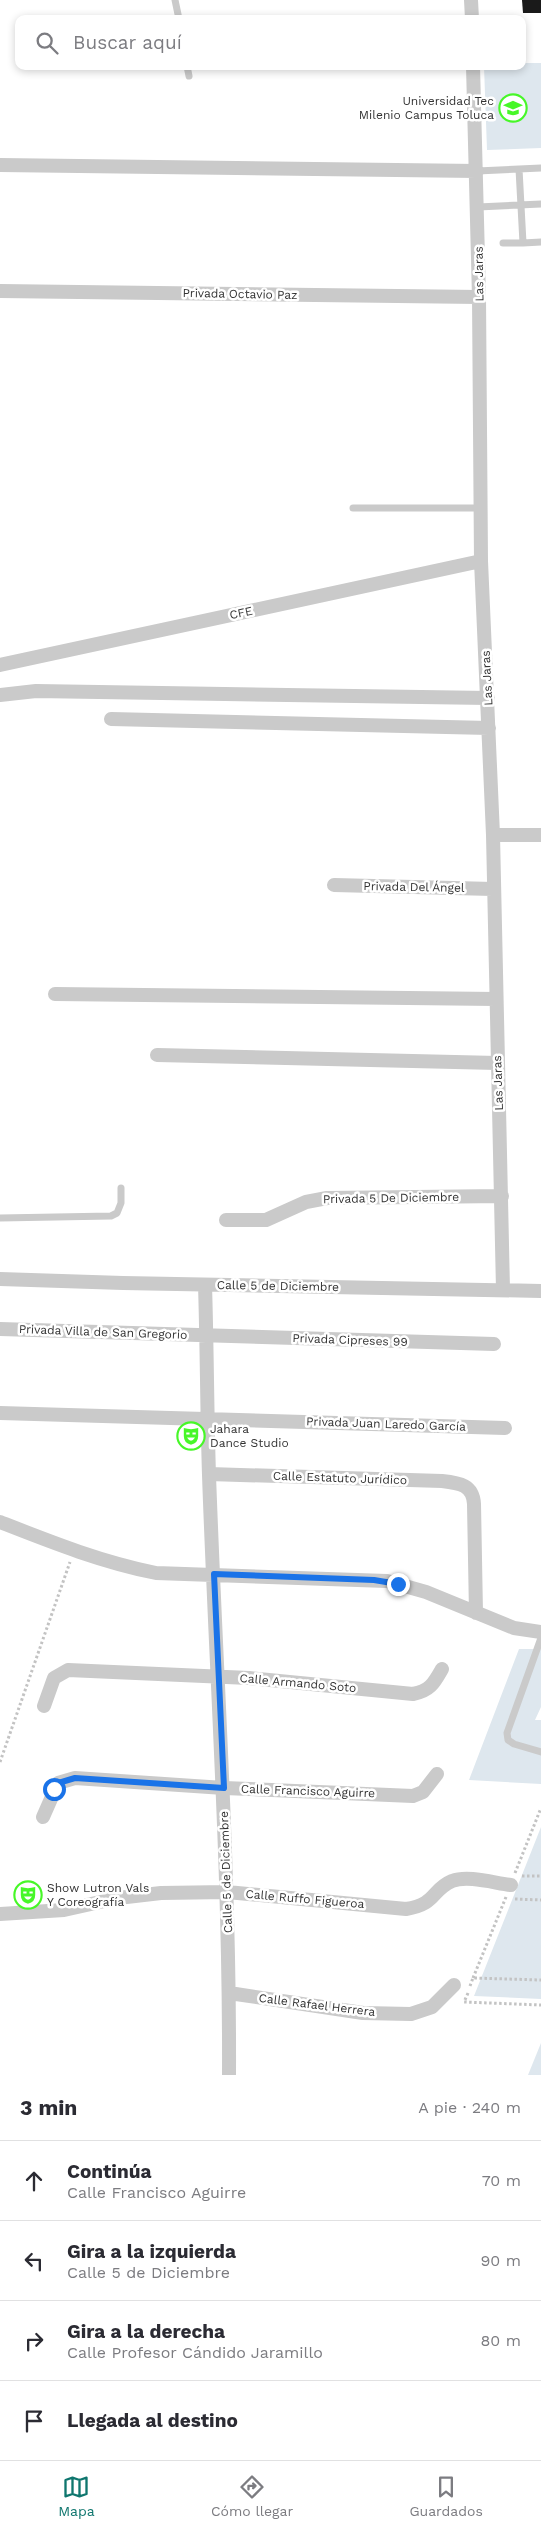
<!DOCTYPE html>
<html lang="es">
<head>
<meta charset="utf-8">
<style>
	body { margin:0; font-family:"Work Sans",sans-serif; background:#f2f2f3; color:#2b2b33 }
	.stop { position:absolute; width:15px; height:15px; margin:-11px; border:4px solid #1a73e8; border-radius:50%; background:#fff }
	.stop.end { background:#1a73e8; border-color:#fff; box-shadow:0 1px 5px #0008 }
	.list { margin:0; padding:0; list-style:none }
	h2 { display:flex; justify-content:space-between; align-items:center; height:65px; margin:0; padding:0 20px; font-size:21px }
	h2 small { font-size:16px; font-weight:400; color:#7c7c81 }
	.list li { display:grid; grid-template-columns:32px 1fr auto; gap:15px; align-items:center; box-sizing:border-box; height:80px; padding:0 20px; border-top:1px solid #e1e1e2 }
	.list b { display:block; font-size:19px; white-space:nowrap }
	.list p { margin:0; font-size:16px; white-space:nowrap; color:#7c7c81 }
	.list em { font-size:16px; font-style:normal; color:#7c7c81 }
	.icon { flex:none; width:28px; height:28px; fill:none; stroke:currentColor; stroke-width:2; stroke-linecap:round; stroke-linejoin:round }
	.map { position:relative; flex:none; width:541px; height:2075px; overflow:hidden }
	.search { position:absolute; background:#fff; box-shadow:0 2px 8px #0003; left:15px; right:15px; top:15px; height:55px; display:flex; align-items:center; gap:12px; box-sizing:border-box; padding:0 18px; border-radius:10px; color:#7c7c81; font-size:19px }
	.sheet { height:385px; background:#fff }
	nav { display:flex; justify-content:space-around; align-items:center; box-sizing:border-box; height:70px; border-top:1px solid #e1e1e2; background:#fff; font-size:14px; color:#7c7c81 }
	nav a { display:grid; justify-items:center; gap:2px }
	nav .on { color:#0f766e }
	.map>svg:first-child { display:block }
</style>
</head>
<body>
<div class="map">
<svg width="541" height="2075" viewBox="0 0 541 2075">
	<rect width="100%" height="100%" fill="#fff"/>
	<!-- green -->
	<path fill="#dee7ee" d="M522 63H541V148L487 150 484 66H522Z
		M519 1649H541V1707L535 1720H541V1784L469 1780Z
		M541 1827V1999L474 1996Z
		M541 2043V2075H528Z"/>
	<!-- building -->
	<path fill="#1a1a1a" d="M522 0H541V13H523Z"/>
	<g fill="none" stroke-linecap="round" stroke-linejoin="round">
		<!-- path -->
		<path stroke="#c3c3c3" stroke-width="3" stroke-dasharray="2.5 2.5" stroke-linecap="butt" d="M0 1762 70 1562
			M515 1873 541 1808
			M522 1876H541
			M515 1899 541 1900
			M473 1978 506 1897
			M470 1986 473 1978 541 1980
			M468 1993 464 2002 541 2005"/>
		<!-- service -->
		<path stroke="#cacaca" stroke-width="7" d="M175 0 179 19
			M187 66 189 76
			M541 168 519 169 523 243 541 242
			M477 171 519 169
			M478 207 541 204
			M503 243H523
			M353 508H480
			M0 1218 111 1216 117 1213 121 1203V1188
			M541 1638 507 1733 508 1740 514 1744 541 1752"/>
		<!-- minor -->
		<path stroke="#cacaca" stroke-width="14" d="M471 0 472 19
			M473 66 479 297 481 561 493 835 503 1290
			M0 165 477 171
			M0 291 479 297
			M0 665 481 561
			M0 695 36 691 488 698
			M111 719 489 728
			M493 835H541
			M334 885 493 889
			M55 994 496 999
			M157 1055 497 1063
			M226 1220H266L306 1202 327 1198 502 1196
			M0 1279 123 1283 541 1291
			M205 1285C207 1348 207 1412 209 1475 216 1675 230 1875 229 2075
			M0 1329 494 1344
			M0 1413 505 1428
			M209 1474 442 1481C460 1483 473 1485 474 1504L476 1613
			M0 1522C51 1542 101 1562 156 1573L387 1581 426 1592 514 1628 541 1632
			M44 1706 54 1678 68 1670 249 1678 413 1694C430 1691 434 1683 442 1669
			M43 1817 58 1783 75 1778 224 1788 413 1796 423 1792 437 1774
			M0 1914 64 1910 118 1898 161 1893 227 1892 406 1909C437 1904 431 1890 452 1881 468 1875 494 1883 511 1885
			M229 1993 363 2013 411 2014 432 2007 454 1985"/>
	</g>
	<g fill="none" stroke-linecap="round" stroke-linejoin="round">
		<!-- route -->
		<path stroke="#1a73e8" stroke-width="6" d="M54 1789 58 1783 75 1778 224 1788 214 1574 374 1580 398 1584"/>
	</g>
	<!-- icons -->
	<defs>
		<g id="university-ring" transform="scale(1.4375)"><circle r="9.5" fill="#fff" stroke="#47f728" stroke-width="1.5"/><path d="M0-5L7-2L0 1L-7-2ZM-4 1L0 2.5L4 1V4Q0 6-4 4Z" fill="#47f728"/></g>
		<g id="theatre-ring" transform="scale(1.4375)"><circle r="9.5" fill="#fff" stroke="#47f728" stroke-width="1.5"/><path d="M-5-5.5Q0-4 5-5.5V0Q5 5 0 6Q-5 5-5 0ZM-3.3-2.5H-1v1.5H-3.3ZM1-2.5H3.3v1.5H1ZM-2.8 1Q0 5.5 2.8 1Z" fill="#47f728"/></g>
	</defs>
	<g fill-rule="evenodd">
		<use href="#university-ring" x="513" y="108"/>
		<use href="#theatre-ring" x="191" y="1436"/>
		<use href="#theatre-ring" x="28" y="1895"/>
	</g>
	<g text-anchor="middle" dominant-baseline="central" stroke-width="5" stroke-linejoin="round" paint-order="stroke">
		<!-- poi labels -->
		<g font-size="12" fill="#333" stroke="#fff" text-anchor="start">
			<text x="494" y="101" text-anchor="end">Universidad Tec<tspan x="494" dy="14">Milenio Campus Toluca</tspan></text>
			<text x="210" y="1429">Jahara<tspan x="210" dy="14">Dance Studio</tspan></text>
			<text x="47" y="1888">Show Lutron Vals<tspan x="47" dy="14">Y Coreografía</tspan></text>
		</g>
		<!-- street labels -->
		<g font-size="12" fill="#333" stroke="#fff">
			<text transform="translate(479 274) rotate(-91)">Las Jaras</text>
			<text transform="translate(240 294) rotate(1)">Privada Octavio Paz</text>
			<text transform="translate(241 613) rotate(-12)">CFE</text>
			<text transform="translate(487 678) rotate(-93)">Las Jaras</text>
			<text transform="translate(414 887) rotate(1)">Privada Del Ángel</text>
			<text transform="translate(498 1083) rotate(-92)">Las Jaras</text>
			<text transform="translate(391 1198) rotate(-1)">Privada 5 De Diciembre</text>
			<text transform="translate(278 1286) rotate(1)">Calle 5 de Diciembre</text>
			<text transform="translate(103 1332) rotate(2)">Privada Villa de San Gregorio</text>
			<text transform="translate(350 1340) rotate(2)">Privada Cipreses 99</text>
			<text transform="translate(386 1424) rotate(2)">Privada Juan Laredo García</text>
			<text transform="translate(340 1478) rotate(2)">Calle Estatuto Jurídico</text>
			<text transform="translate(298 1683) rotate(5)">Calle Armando Soto</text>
			<text transform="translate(308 1791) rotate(2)">Calle Francisco Aguirre</text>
			<text transform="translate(226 1872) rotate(-92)">Calle 5 de Diciembre</text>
			<text transform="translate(305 1899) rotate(5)">Calle Ruffo Figueroa</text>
			<text transform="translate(317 2005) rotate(7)">Calle Rafael Herrera</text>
		</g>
	</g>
</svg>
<div class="stop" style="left:54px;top:1789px"></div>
<div class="stop end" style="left:398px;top:1584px"></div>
<div class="search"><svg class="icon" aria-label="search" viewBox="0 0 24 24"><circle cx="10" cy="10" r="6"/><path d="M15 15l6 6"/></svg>Buscar aquí</div>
</div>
<section class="sheet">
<h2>3 min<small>A pie · 240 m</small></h2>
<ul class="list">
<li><svg class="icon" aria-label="ahead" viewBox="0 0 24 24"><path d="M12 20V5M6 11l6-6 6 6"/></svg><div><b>Continúa</b><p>Calle Francisco Aguirre</p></div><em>70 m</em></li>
<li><svg class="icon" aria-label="left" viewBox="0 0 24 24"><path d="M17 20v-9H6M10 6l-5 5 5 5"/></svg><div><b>Gira a la izquierda</b><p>Calle 5 de Diciembre</p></div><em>90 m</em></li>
<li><svg class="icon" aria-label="right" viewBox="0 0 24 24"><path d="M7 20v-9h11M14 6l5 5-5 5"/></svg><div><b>Gira a la derecha</b><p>Calle Profesor Cándido Jaramillo</p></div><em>80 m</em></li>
<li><svg class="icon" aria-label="arrive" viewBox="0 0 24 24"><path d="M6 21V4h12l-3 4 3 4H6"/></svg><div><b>Llegada al destino</b></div></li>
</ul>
</section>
<nav>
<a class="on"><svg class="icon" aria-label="map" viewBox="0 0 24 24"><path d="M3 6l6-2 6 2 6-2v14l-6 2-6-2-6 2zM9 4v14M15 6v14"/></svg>Mapa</a>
<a><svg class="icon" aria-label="directions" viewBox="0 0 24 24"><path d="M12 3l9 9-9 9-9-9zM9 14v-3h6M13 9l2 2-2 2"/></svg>Cómo llegar</a>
<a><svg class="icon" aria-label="saved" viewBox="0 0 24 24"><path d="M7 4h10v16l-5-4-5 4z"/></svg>Guardados</a>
</nav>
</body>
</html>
